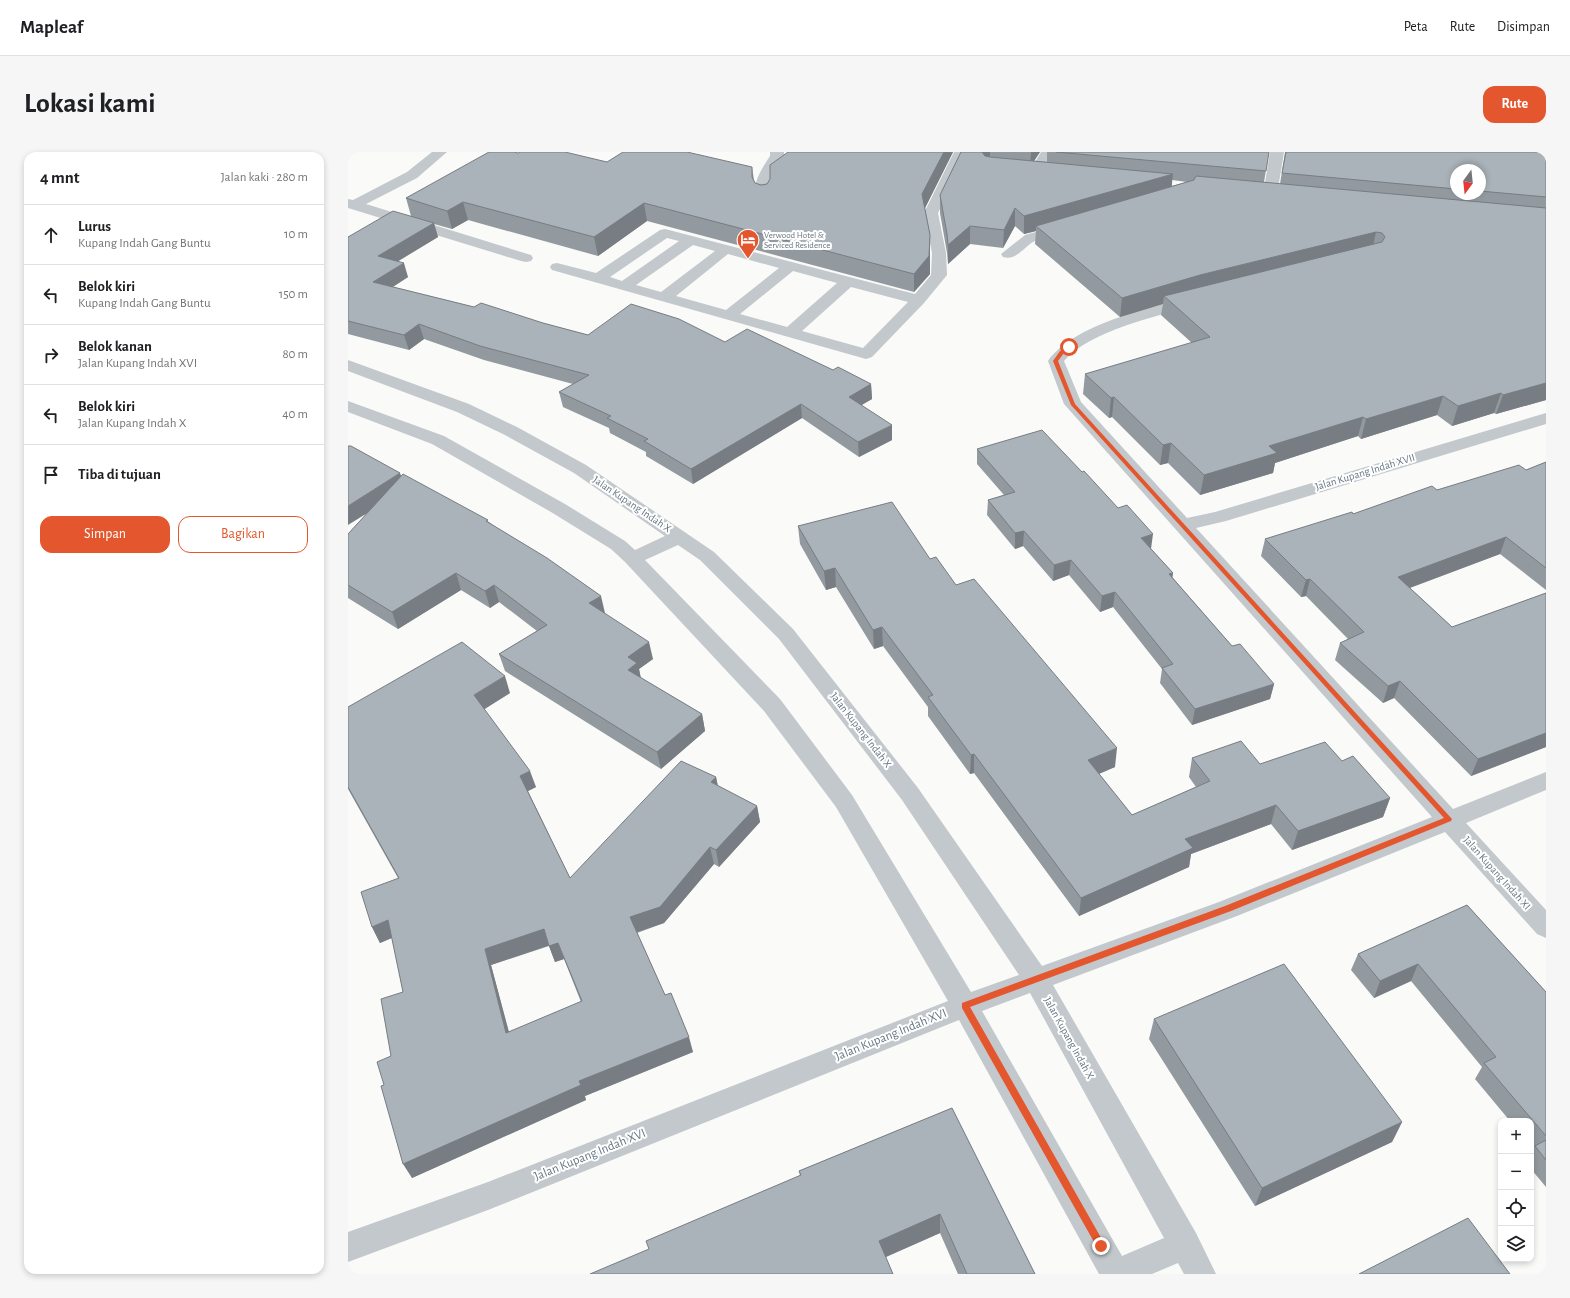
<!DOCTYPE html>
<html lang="id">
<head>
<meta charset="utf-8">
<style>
	body { margin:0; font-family:"Alegreya Sans",sans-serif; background:#f6f6f6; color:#202124 }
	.controls { position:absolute; right:12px; bottom:12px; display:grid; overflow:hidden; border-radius:8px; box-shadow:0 2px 6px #0003 }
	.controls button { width:36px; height:36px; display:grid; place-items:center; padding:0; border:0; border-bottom:1px solid #e0e0e0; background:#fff; color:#202124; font:20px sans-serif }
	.compass { position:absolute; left:1102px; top:12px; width:36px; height:36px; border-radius:50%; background:#fff; box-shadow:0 2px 6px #0003; rotate:195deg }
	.stop { position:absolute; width:12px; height:12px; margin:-9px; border:3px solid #e4572e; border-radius:50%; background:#fff }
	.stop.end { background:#e4572e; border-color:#fff; box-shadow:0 1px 4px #0008 }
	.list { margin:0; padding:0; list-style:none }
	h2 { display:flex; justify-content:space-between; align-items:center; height:52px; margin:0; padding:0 16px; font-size:17px }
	h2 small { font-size:13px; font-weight:400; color:#757577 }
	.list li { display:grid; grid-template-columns:26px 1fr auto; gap:12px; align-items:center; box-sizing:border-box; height:60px; padding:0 16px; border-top:1px solid #e0e0e0 }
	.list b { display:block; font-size:15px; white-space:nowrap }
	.list p { margin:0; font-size:13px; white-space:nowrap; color:#757577 }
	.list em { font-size:13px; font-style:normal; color:#757577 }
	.actions { display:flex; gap:8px; padding:12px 16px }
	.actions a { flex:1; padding:9px 0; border:1px solid #e4572e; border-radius:12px; text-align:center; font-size:14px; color:#e4572e }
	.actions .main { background:#e4572e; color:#fff }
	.icon { flex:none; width:22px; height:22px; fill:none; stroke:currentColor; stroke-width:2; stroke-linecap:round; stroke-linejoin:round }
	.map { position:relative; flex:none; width:1198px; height:1122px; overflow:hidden; border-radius:12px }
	header { display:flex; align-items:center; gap:24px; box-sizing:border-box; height:56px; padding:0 20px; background:#fff; border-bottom:1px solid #e0e0e0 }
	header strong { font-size:19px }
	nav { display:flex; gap:22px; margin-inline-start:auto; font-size:14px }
	.intro { display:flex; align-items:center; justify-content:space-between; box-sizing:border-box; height:96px; padding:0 24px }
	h1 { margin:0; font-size:28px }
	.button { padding:10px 18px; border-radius:12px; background:#e4572e; color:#fff; font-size:14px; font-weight:700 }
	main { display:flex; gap:24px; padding:0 24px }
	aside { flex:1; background:#fff; border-radius:12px; box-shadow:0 2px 6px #0003 }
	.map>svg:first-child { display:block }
</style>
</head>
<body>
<header>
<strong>Mapleaf</strong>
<nav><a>Peta</a><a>Rute</a><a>Disimpan</a></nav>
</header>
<div class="intro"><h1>Lokasi kami</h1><a class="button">Rute</a></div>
<main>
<aside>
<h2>4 mnt<small>Jalan kaki · 280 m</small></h2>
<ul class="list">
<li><svg class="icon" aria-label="ahead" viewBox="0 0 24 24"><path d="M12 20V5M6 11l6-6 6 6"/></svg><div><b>Lurus</b><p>Kupang Indah Gang Buntu</p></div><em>10 m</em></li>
<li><svg class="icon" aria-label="left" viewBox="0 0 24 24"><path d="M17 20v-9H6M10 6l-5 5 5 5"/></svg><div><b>Belok kiri</b><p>Kupang Indah Gang Buntu</p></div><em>150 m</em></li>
<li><svg class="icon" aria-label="right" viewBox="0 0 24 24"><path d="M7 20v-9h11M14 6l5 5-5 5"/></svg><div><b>Belok kanan</b><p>Jalan Kupang Indah XVI</p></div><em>80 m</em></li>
<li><svg class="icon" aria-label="left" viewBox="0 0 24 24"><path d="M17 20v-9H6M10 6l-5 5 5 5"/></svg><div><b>Belok kiri</b><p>Jalan Kupang Indah X</p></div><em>40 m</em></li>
<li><svg class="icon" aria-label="arrive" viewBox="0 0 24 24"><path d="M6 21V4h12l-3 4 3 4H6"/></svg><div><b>Tiba di tujuan</b></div></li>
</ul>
<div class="actions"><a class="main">Simpan</a><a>Bagikan</a></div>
</aside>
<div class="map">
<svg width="1198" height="1122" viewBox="0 0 1198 1122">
	<rect width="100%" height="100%" fill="#fafaf8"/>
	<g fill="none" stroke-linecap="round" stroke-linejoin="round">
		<!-- service -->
		<path fill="#c3c8cc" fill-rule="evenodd" d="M84 0H99L69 26 18 52 183 103 185 106 183 109 178 110 173 109 0 56V47L5 48 59 20Z
			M422 0H436V4L422 27V45L420 48 415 49 410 48C401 34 415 15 422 4Z
			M606 0H620L590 61 598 101 599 123 576 151 524 205 518 207 204 118 202 115 204 112 209 111 248 121 312 78 317 77 567 142 583 123 584 101 576 61ZM319 86 331 89 274 129 262 125ZM345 93 367 99 313 140 288 133ZM380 102 431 116 378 158 328 144ZM445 119 489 131 439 175 392 162ZM503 135 560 150 515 196 454 179Z"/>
		<!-- minor -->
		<path fill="#c3c8cc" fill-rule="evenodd" d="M693 0H707L692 25H682L680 22Z
			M922 0H936L929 43 927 46 922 47 917 46 915 43Z
			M716 72 721 73 723 76 721 79C710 82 698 84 687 89 676 94 669 109 655 105L653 102 677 83Z
			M844 145 849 147 852 150 849 153C812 163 741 179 716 209L733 250 839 366 867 360 1198 261V272L878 369 848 376 1105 657 1198 620V638L1118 671 1198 758V786L1189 782 1097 680 889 764 705 833 848 1081 868 1122H836L830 1111 804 1122H751L611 868 140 1058 0 1110V1080L140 1030 600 849 488 655 416 559 277 410 263 397 203 360 84 292 0 260V249L96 284 217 352 277 389 287 398 317 384 226 321 157 283 109 260 0 219V208L121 252 169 275 238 313 366 400 445 477 570 636 694 814 871 750 1084 665 716 252 700 209C726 172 801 156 844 145ZM330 393 352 408 431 487 554 648 671 823 623 840 504 643 432 547 297 408ZM682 841 816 1086 774 1104 634 859Z"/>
	</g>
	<!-- wall -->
	<path fill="#929a9f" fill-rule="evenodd" d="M440 0H605L577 56 582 83V122L566 140 299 69 250 104 120 68 104 77 86 72 90 85 49 110 60 125 45 135 126 155 195 171 240 183 377 190 485 218 523 232 524 247 513 253 544 288 511 305 454 266 345 332 298 304V300L262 281 261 276 215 255 211 240 225 232 136 208 76 187 61 198 0 182V85L63 64 58 46 170 1 259 10 404 15 406 28 407 31 413 33 419 32Z
		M613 0H692L686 9 699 10V0H921L916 30 932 32 937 0H1198V248L1148 262 1146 261 1104 274 1089 263 1013 287 1010 284 927 311 925 321 852 343 820 311 812 313 764 265 761 266 735 242 737 222 844 191 813 163 815 152 772 165 687 92 688 79 676 82 667 74 655 96 622 92 600 112 599 101 592 61V43ZM1108 18H1132V42H1108ZM824 28 839 30 824 34Z
		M629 297 803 397 825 421 824 425 884 494 926 532 922 547 844 573 812 531 814 517 765 455 752 460 721 423 705 429 675 394 667 397 639 363 640 348 656 343 629 312Z
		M1198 310V438L1152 402 1062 436 1104 475 1198 441V595L1123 624 1046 546 1035 551 987 508 992 491 1000 487 958 444 953 445 913 404 917 387 1089 338 1178 318Z
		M53 324 141 370 257 461H256L305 507 291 517 293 526 354 562 357 579 313 617 157 519 151 502 189 479 151 450 142 456 113 438 50 477 0 446V382Z
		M450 374 582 407 608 433 767 615 751 622 784 663 848 635 841 625 844 606 912 612 994 609 1042 646 1035 665 944 698 923 672 843 702 841 715 731 764 626 621 622 622 580 564V555L535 494 526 497 488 435 478 438 452 392Z
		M162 541 136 557 188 635 180 639 222 726 368 625 370 634 409 654 412 670 371 715 366 712 316 771 289 781 317 843 345 900 237 944 238 948 64 1026 36 933 43 904 55 840 44 786 32 791 24 775 50 726 0 637V555ZM201 794 207 810 216 807 233 850 161 880 143 813Z
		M1119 753 1198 840V1035L1183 1017V1000L1185 997 1183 994V969H1162L1127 927 1134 915 1063 829 1026 846 1003 818 1010 802Z
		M806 867 1054 970 1044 990 907 1054 801 887Z
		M604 956 687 1122H610L592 1081 538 1105 301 1097 452 1024 451 1019Z"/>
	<!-- shaded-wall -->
	<path fill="#777d82" d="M596 0H605L575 60 574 42Z
		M634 0H642V12Z
		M683 0H692L682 15Z
		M825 22 823 40 688 74V79L676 82V64Z
		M115 50 120 68 104 77 99 59Z
		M296 51 299 69 250 104 246 85Z
		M667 56V74L655 96 656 78Z
		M86 71 90 85 35 118 30 104Z
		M622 74V92L600 112V93Z
		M1028 80 1024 99 816 144 815 152 772 165 774 146 852 123Z
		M582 83V122L566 140V122Z
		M56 111 60 125 30 144 25 130Z
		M71 172 76 187 61 198 56 183Z
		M1198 231V248L1148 262 1155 243Z
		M523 232 524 247 502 260 501 245Z
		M1153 241 1146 261 1104 274 1110 254Z
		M1095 244 1089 263 1013 287 1018 267Z
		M766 245 764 265 761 266 763 246Z
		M453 252 454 266 345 332 343 317Z
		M1015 265 1010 284 927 311 925 321 852 343 856 323 921 294Z
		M544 273V288L511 305 510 290Z
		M823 291 820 311 812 313 815 293Z
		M52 321 58 337 0 373V354Z
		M676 379 675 394 667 397V381Z
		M805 382 803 397 793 386Z
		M1158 385 1152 402 1045 442 1050 425Z
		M723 408 721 423 705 429 706 413Z
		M487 416 488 435 478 438 476 419Z
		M108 421 113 438 50 477 44 460Z
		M825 421 823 436 821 422Z
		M962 427 958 444 953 445 958 428Z
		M146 433 151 450 142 456 137 439Z
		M767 440 765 455 752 460 754 444Z
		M253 444 257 461 245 468 241 451Z
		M534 475 535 494 526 497 525 478Z
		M301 490 305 507 291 517 293 528 280 518V505Z
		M157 524 162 541 132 560 126 543Z
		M1052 529 1046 546 1035 551 1040 534Z
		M926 532 922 547 844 573 847 557Z
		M354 562 357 579 313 617 309 600Z
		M1198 581V595L1123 624 1130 607Z
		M769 596 767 615 738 627 740 608Z
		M626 602V621L622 622 623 603Z
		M182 619 188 635 178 640 172 624Z
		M368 625 371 641 363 630Z
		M1042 646 1035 665 944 698 950 679Z
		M928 653 923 672 843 702 841 715 731 764 733 746 837 687Z
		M409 654 412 670 371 715 368 698Z
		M362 695 366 712 316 771 286 781 282 765Z
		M40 768 48 784 32 791 24 775Z
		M196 777 202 793 143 813 165 896 158 881 137 797Z
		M210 791 216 807 207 810 201 794Z
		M1070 812 1063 829 1026 846 1032 829Z
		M341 885 345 900 237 944 231 929Z
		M233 933 238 948 64 1026 55 1012Z
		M1054 970 1044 990 907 1054 914 1036Z
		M592 1062V1081L533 1107 531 1089Z"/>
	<!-- building -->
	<path fill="#aab3b9" stroke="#777d82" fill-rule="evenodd" d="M141 0H166L170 1 172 0H217L259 10 275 0H339L404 15V25L407 31 413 33 419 32 422 27V13L440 0H596L574 42 582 83 581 104 566 122 296 51 246 85 115 50 99 59 58 46Z
		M613 0H634L637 4 642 5 825 22 676 64 667 56 656 78 622 74 600 93 599 82 592 43Z
		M708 0H921L918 19Z
		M938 0H1198V45L1132 39V18H1108V37L934 21Z
		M848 24 1198 56V231L1155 243 1153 241 1110 254 1095 244 1018 267 1015 265 921 294 929 301 856 323 823 291 815 293 766 245 763 246 737 222 862 185 816 144 1034 90 1037 85 1034 81 1028 80 852 123 774 146 688 74 846 28Z
		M45 59 86 71 30 104 56 111 25 130 126 155 133 151 195 171 240 183 283 152 331 167 377 190 399 177 485 218 490 215 523 232 501 245 544 273 510 290 453 252 343 317 296 289 300 287 259 266 263 264 211 240 241 223 132 194 71 172 56 183 0 169V85Z
		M694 278 734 320 736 319 770 356 779 353 805 382 793 386 825 421 821 422 884 494 892 492 926 532 847 557 814 516 825 512 767 440 754 444 723 408 706 413 676 379 667 381 640 348 667 340 629 297Z
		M0 294H3L52 321 0 354Z
		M1198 310V416L1158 385 1050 425 1104 475 1198 441V581L1130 607 1052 529 1040 534 992 491 1016 480 962 427 958 428 917 387 1004 360 1005 362 1084 334 1089 338 1171 313 1178 318Z
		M55 322 140 368 138 369 199 406 253 444 241 451 301 490 280 505 289 511 280 518 354 562 309 600 151 502 199 473 146 433 137 439 108 421 44 460 0 433V382Z
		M544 350 582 407 588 405 608 433 626 427 769 596 740 608 784 663 862 629 844 606 893 589 912 612 977 590 994 609 1005 604 1042 646 950 679 928 653 837 687 845 696 733 746 626 602 623 603 580 545 585 543 534 475 525 478 487 416 476 419 450 374Z
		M114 490 157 524 126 543 182 619 172 624 222 726 333 609 368 625 363 630 409 654 368 698 362 695 312 755 282 765 317 843 323 841 341 885 231 929 233 933 55 1012 33 934 36 933 29 910 43 904 33 847 55 840 40 768 24 775 13 740 51 726 0 635V555ZM196 777 201 794 210 791 234 849 158 881 137 797Z
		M1119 753 1198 840V984L1136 911 1148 905 1070 812 1032 829 1010 802Z
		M936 812 1054 970 914 1036 806 867Z
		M604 956 687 1122H619L592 1062 531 1089 545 1122H242L301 1097 298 1089 453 1023 451 1019Z
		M1198 988V1008L1187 994Z
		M1120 1066 1162 1122H1011Z"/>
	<!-- route -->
	<path fill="#e4572e" d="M721 193 723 195 716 201 710 209 727 252 1104 667 1103 669 883 759 622 855 756 1091 757 1094 756 1097 753 1099 750 1097 614 856V851L877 754 1096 666 723 253 705 209 712 199Z"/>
	<!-- icons -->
	<defs>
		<g id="hotel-pin" transform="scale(1.15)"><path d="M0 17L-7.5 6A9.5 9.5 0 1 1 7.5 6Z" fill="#e4572e" stroke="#fff"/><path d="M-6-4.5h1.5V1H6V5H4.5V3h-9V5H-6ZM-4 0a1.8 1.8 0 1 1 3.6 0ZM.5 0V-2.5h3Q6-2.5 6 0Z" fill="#fff"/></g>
	</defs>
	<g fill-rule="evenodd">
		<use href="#hotel-pin" x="400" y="88"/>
	</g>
	<g text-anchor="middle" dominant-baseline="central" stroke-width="4" stroke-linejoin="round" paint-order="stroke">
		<!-- far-poi labels -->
		<g font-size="9" fill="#657683" stroke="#fff" text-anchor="start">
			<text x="416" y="83">Verwood Hotel &amp;<tspan x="416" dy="10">Serviced Residence</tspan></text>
		</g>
		<!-- street labels -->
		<g font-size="11" fill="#657683" stroke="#fff">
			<text transform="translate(1017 320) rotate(-17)">Jalan Kupang Indah XVII</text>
			<text transform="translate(284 352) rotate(34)">Jalan Kupang Indah X</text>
			<text transform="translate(513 578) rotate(52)">Jalan Kupang Indah X</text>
			<text transform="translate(1149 721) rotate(48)">Jalan Kupang Indah XI</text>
			<text transform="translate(721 886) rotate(61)">Jalan Kupang Indah X</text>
		</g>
		<!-- near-street labels -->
		<g font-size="13" fill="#657683" stroke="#fff">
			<text transform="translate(543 883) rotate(-22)">Jalan Kupang Indah XVI</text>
			<text transform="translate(242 1003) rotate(-22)">Jalan Kupang Indah XVI</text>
		</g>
	</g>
</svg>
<div class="controls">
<button>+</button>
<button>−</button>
<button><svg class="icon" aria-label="locate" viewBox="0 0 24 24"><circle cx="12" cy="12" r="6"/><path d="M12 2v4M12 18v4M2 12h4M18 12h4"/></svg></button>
<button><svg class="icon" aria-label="layers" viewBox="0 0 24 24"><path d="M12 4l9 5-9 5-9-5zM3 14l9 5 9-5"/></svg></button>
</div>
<svg class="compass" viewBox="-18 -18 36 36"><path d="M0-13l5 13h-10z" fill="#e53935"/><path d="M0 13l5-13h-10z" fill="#757577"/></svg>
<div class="stop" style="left:721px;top:195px"></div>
<div class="stop end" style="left:753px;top:1094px"></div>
</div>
</main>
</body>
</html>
